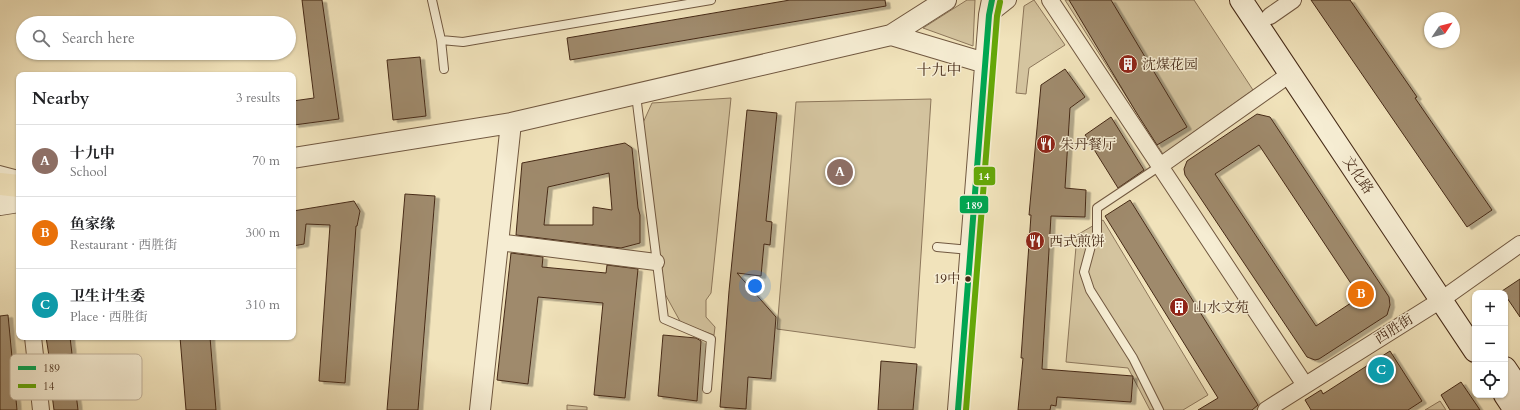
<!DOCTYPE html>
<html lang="en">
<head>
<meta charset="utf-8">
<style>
	body { margin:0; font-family:Cardo,"Noto Serif SC",serif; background:#f2f2f2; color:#202124 }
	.controls { position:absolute; right:12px; bottom:12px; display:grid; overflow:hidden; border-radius:8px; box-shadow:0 1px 3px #0004 }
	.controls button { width:36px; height:36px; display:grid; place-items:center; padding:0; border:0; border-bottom:1px solid #e0e0e0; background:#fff; color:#202124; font:20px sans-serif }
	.compass { position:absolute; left:1424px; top:12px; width:36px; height:36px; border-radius:50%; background:#fff; box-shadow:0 1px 3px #0004; rotate:55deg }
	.you { position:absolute; left:755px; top:286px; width:14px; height:14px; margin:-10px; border:3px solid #fff; border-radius:50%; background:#1a73e8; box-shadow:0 0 0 6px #1a73e833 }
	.badge { display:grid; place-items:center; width:26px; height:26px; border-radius:50%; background:#2563eb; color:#fff; font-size:13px; font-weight:700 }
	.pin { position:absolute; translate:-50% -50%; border:2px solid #fff; box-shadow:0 1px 4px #0006 }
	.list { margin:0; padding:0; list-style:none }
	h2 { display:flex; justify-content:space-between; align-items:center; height:52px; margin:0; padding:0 16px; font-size:17px }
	h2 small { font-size:13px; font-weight:400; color:#757577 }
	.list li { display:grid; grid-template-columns:26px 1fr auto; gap:12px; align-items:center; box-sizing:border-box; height:72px; padding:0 16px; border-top:1px solid #e0e0e0 }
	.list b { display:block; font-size:15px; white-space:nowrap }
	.list p { margin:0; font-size:13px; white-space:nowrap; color:#757577 }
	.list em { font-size:13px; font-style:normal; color:#757577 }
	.icon { flex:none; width:22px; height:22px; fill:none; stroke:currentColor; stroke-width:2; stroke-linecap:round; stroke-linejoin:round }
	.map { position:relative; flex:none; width:1520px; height:410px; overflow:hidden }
	.search { position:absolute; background:#fff; box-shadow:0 1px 3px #0004; left:16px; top:16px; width:280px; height:44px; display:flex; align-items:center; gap:10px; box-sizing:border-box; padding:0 14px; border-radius:22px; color:#757577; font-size:15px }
	.panel { position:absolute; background:#fff; box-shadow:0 1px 3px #0004; left:16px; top:72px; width:280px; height:268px; border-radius:8px }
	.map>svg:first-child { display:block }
</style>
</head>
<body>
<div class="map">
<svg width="1520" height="410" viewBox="0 0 1520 410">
	<defs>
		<filter id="shadow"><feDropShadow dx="4.5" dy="2.5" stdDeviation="0" flood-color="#0004"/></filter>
	</defs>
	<rect width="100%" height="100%" fill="#f1e3bb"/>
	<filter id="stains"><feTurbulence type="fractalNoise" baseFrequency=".005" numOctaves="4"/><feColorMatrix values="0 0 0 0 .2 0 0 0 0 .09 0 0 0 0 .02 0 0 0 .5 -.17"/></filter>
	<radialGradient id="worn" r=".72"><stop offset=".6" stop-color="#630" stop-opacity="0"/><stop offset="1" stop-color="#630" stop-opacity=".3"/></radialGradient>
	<!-- green -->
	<path fill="#d4c49f" stroke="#8d775b" d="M967 0H975L973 46 923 28Z
		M1034 0 1065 45 1029 68 1026 94 1016 93 1024 6Z
		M1065 0H1194L1253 90 1163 154Z
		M731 98 711 293 706 300V317L715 327 714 335 681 323 665 294 642 125 652 103Z
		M931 99 915 348 777 329 796 102Z
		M1103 220 1208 395 1183 410H1150L1128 368 1066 362 1077 235Z
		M1440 401 1446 410H1425Z
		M567 405 587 407V410H567Z"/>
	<!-- building -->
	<path fill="#9f8a6c" stroke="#462a17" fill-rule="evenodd" filter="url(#shadow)" d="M302 0H322L339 119 294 125 293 101 314 98Z
		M790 0H885L886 6 570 60 567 38Z
		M1069 0H1111L1187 127 1157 145 1136 112Z
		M1311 0H1350L1417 97 1415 98 1492 210 1467 227Z
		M420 57 426 116 393 120 387 60Z
		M1065 69 1085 97 1070 108 1065 188 1086 190 1085 217 1051 216 1042 369 1133 376 1131 402 1057 397 1056 406 1051 405 1050 410H1018L1023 358H1021L1031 215H1029L1041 85Z
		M747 110 777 113 766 221 772 222 770 245 764 244 761 276 737 273 776 317 771 379 748 377 746 409 720 407 729 291Z
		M1257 114 1270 117 1389 297 1390 305 1387 315 1319 359 1315 360 1307 357 1185 175 1184 169 1187 161ZM1259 145 1360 297 1316 326 1215 174Z
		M1111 117 1144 170 1118 188 1085 135Z
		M625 143 632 148 638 208 640 215V243L621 248 516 235 522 163ZM609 173 612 210 593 207V225H544L548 187Z
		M405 194 435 196 418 410H387Z
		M1130 200 1258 405 1252 410H1198L1218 398 1105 216Z
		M354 201 360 211 357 226H356L345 383 319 381 330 225 306 224 304 244 293 246V211Z
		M511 253 543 257 542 267 606 273 607 265 638 269 625 398 594 395 603 303 538 297 528 384 497 380Z
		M1520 279V317L1505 295V293L1502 291Z
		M8 315 17 410H0V316Z
		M663 335 696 338 701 341 697 401 658 396Z
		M46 337H70L72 354 49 356Z
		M180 337H210L216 410H186Z
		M1390 351 1422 401 1408 410H1311L1305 400 1321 390 1323 394Z
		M881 361 917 364 913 410H878Z
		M1461 382 1480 410H1450L1441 395Z
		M75 385 78 410H54L51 387Z"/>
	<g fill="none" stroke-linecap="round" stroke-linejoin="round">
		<!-- service casing -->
		<g stroke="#715840" stroke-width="10">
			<path id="service" d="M432 0 441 40 444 69
				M441 40 463 42 711 0
				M636 95 664 319 711 339 707 389
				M0 170 19 175
				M937 247 970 250
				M1159 410 1133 358 1090 290 1084 272 1091 246 1097 234V208L1160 166"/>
		</g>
		<!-- minor casing -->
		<g stroke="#715840" stroke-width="18">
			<path id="minor" d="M1050 0 1305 385
				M989 15 1008 0
				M1270 16 1293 0
				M1160 166 1290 74
				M498 242 656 262
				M33 337 41 410
				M1266 410 1441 300 1520 244"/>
		</g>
		<!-- tertiary casing -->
		<g stroke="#715840" stroke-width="22">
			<path id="tertiary" d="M891 35 985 63
				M293 158 511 123 891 35 946 0
				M0 205 19 202
				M480 410 511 123
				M958 410 989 15 992 0"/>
		</g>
		<!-- secondary casing -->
		<g stroke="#462a17" stroke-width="24">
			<path id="secondary" d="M1241 0 1475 351
				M1505 368 1520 390
				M1505 395 1515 410"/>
		</g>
		<!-- primary casing -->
		<g stroke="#462a17" stroke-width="24">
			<path id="primary" d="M0 184 19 186"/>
		</g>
		<!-- service -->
		<use href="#service" stroke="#f6edd3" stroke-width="8"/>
		<!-- minor -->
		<use href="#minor" stroke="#f6edd3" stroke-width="16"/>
		<!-- tertiary -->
		<use href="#tertiary" stroke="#f6edd3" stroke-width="20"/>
		<!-- secondary -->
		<use href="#secondary" stroke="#f6edd3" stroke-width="22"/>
		<!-- primary -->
		<use href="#primary" stroke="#f1e3bb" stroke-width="22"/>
		<!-- bus-1 casing -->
		<g stroke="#f6edd3" stroke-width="9">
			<path id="bus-1" d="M958 410 989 15 992 0"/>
		</g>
		<!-- bus-2 casing -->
		<g stroke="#f6edd3" stroke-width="9">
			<path id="bus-2" d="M966 410 997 16 1000 2"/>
		</g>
		<!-- bus-1 -->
		<use href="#bus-1" stroke="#00a651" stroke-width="6"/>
		<!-- bus-2 -->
		<use href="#bus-2" stroke="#65a708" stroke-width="6"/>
	</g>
	<!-- icons -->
	<defs>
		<g id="building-disc" transform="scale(1)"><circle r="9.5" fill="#8f2418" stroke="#f6edd3"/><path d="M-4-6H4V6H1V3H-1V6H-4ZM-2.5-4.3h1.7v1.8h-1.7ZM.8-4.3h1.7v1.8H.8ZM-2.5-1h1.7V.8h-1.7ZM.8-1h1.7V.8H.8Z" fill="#fff"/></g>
		<g id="restaurant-disc" transform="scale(1)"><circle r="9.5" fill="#8f2418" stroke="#f6edd3"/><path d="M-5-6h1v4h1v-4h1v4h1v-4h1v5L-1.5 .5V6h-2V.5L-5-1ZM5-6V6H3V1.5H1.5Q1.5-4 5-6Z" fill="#fff"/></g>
	</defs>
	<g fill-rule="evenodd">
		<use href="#building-disc" x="1128" y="64"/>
		<use href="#restaurant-disc" x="1046" y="144"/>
		<use href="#restaurant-disc" x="1035" y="241"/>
		<use href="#building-disc" x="1179" y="307"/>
	</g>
	<!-- markers -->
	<circle fill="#462a17" stroke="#f6edd3" stroke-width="1.5" cx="968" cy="279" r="3.5"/>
	<g text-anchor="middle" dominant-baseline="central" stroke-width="3" stroke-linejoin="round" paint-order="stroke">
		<!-- bus labels -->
		<g font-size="13" fill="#462a17" stroke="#f6edd3" text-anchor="end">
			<text x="960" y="279">19中</text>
		</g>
		<!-- poi labels -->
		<g font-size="14" fill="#462a17" stroke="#f6edd3" text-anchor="start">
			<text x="1142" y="64">沈煤花园</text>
			<text x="1060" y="144">朱丹餐厅</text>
			<text x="1049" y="241">西式煎饼</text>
			<text x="1193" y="307">山水文苑</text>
		</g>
		<!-- street labels -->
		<g font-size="14" fill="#462a17" stroke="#f6edd3">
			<text transform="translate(1358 175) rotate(56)">文化路</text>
			<text transform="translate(1394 329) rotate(-32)">西胜街</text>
		</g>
		<!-- neighbourhood labels -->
		<g font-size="15" fill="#462a17" stroke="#f6edd3">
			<text x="939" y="70">十九中</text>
		</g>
	</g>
	<!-- legend -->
	<rect x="10" y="354" width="132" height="46" rx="6" fill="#f6edd3" stroke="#c1b29b" stroke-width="1"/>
	<rect x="18" y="366" width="18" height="4" fill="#00a651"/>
	<rect x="18" y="384" width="18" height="4" fill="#65a708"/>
	<g font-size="11" fill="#462a17">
		<text x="43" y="372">189</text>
		<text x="43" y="390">14</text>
	</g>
	<g stroke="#f6edd3" stroke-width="1.5">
		<rect x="973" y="166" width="23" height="20" rx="4" fill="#65a708"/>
		<rect x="959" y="195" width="30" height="19" rx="4" fill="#00a651"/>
	</g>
	<g font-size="11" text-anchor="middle" font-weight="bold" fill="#fff">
		<text x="984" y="180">14</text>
		<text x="974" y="209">189</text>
	</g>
	<rect width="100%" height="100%" filter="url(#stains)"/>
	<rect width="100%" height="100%" fill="url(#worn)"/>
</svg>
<div class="controls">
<button>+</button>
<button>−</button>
<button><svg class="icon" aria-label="locate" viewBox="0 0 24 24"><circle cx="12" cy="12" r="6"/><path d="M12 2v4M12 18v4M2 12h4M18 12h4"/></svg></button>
</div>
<svg class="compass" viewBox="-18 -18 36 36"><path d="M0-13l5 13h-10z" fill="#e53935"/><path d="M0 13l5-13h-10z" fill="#757577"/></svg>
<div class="you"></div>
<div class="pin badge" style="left:840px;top:172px;background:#8d6e63">A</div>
<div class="pin badge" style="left:1361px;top:294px;background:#e8710a">B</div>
<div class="pin badge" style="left:1381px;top:370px;background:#0f9aa8">C</div>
<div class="search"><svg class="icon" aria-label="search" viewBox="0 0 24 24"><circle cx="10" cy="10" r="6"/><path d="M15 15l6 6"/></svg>Search here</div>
<section class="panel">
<h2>Nearby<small>3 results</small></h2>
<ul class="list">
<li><span class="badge" style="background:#8d6e63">A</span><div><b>十九中</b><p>School</p></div><em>70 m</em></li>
<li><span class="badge" style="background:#e8710a">B</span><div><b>鱼家缘</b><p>Restaurant · 西胜街</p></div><em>300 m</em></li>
<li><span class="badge" style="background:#0f9aa8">C</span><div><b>卫生计生委</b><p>Place · 西胜街</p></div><em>310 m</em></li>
</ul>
</section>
</div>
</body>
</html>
